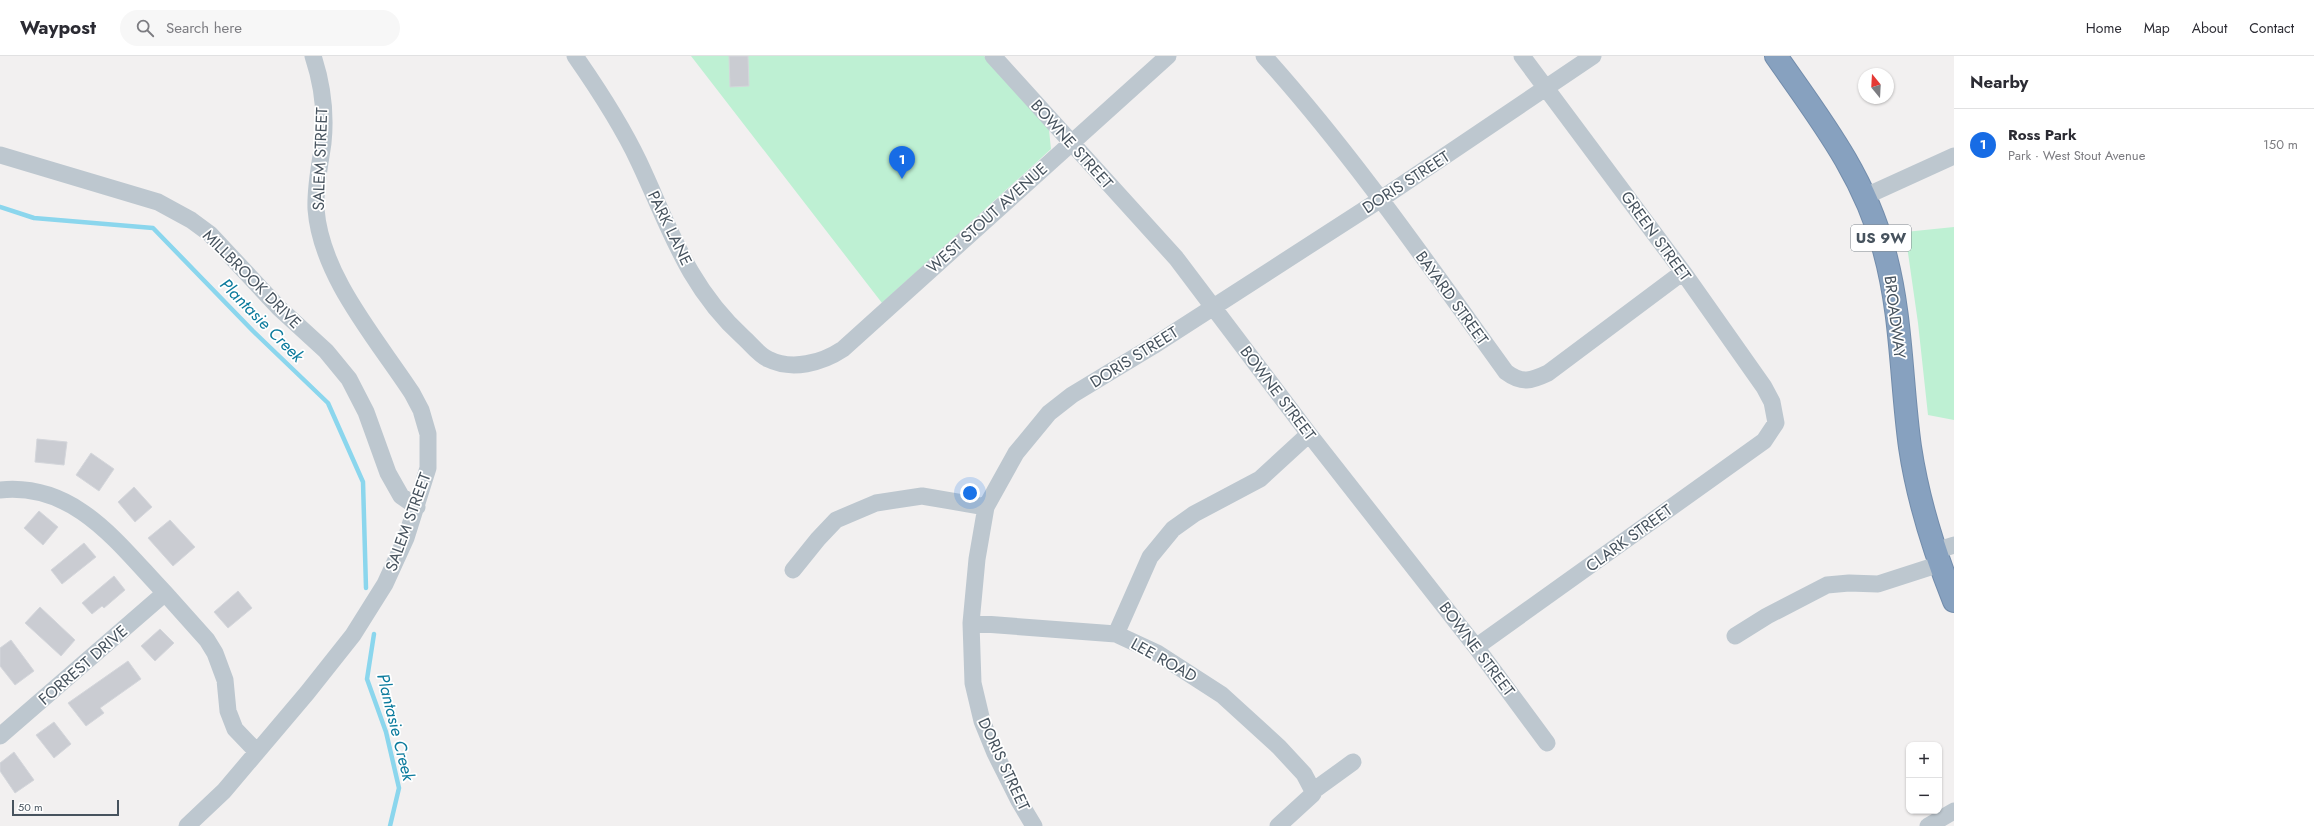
<!DOCTYPE html>
<html lang="en">
<head>
<meta charset="utf-8">
<style>
	body { margin:0; font-family:Jost,sans-serif; background:#f7f7f7; color:#2b2b33 }
	.controls { position:absolute; right:12px; bottom:12px; display:grid; overflow:hidden; border-radius:8px; box-shadow:0 1px 3px #0004 }
	.controls button { width:36px; height:36px; display:grid; place-items:center; padding:0; border:0; border-bottom:1px solid #e1e1e2; background:#fff; color:#2b2b33; font:20px sans-serif }
	.compass { position:absolute; left:1858px; top:12px; width:36px; height:36px; border-radius:50%; background:#fff; box-shadow:0 1px 3px #0004; rotate:342deg }
	.scale { position:absolute; left:12px; bottom:10px; width:107px; box-sizing:border-box; padding-left:4px; border:2px solid #47535e; border-top:0; font-size:11px; line-height:14px; white-space:nowrap; color:#47535e; -webkit-text-stroke:3px #fff; paint-order:stroke }
	.you { position:absolute; left:970px; top:437px; width:14px; height:14px; margin:-10px; border:3px solid #fff; border-radius:50%; background:#1a73e8; box-shadow:0 0 0 6px #1a73e833 }
	.badge { display:grid; place-items:center; width:26px; height:26px; border-radius:50%; background:#176ce5; color:#fff; font-size:13px; font-weight:700 }
	.pin { position:absolute; translate:-50% -33px; filter:drop-shadow(0 1px 2px #0008) }
	.pin::after { content:''; position:absolute; top:21px; width:14px; height:12px; background:inherit; clip-path:polygon(0 0,100% 0,50% 100%) }
	.list { margin:0; padding:0; list-style:none }
	h2 { display:flex; justify-content:space-between; align-items:center; height:52px; margin:0; padding:0 16px; font-size:17px }
	h2 small { font-size:13px; font-weight:400; color:#7c7c81 }
	.list li { display:grid; grid-template-columns:26px 1fr auto; gap:12px; align-items:center; box-sizing:border-box; height:72px; padding:0 16px; border-top:1px solid #e1e1e2 }
	.list b { display:block; font-size:15px; white-space:nowrap }
	.list p { margin:0; font-size:13px; white-space:nowrap; color:#7c7c81 }
	.list em { font-size:13px; font-style:normal; color:#7c7c81 }
	.icon { flex:none; width:22px; height:22px; fill:none; stroke:currentColor; stroke-width:2; stroke-linecap:round; stroke-linejoin:round }
	.map { position:relative; flex:none; width:1954px; height:770px; overflow:hidden }
	header { display:flex; align-items:center; gap:24px; box-sizing:border-box; height:56px; padding:0 20px; background:#fff; border-bottom:1px solid #e1e1e2 }
	header strong { font-size:19px }
	nav { display:flex; gap:22px; margin-inline-start:auto; font-size:14px }
	.search { width:280px; height:36px; background:#f7f7f7; display:flex; align-items:center; gap:10px; box-sizing:border-box; padding:0 14px; border-radius:22px; color:#7c7c81; font-size:15px }
	main { display:flex }
	aside { flex:1; background:#fff }
	.map>svg:first-child { display:block }
</style>
</head>
<body>
<header>
<strong>Waypost</strong>
<div class="search"><svg class="icon" aria-label="search" viewBox="0 0 24 24"><circle cx="10" cy="10" r="6"/><path d="M15 15l6 6"/></svg>Search here</div>
<nav><a>Home</a><a>Map</a><a>About</a><a>Contact</a></nav>
</header>
<main>
<div class="map">
<svg width="1954" height="770" viewBox="0 0 1954 770">
	<rect width="100%" height="100%" fill="#f2f0f0"/>
	<!-- green -->
	<path fill="#bef0d3" d="M691 0H984L1049 74 1051 93 882 247Z
		M1954 171V364L1928 359 1918 267 1905 176Z"/>
	<g fill="none" stroke-linecap="round" stroke-linejoin="round">
		<!-- stream -->
		<path stroke="#8bd6ed" stroke-width="4.5" d="M0 151 34 162 153 172 253 275 328 347 363 426 366 532
			M374 578 367 623 386 676 399 732 390 770"/>
	</g>
	<!-- building -->
	<path fill="#caccd2" stroke="#d4d6db" d="M729 0H748L749 30 730 31Z
		M37 383 67 386 64 409 35 406Z
		M91 397 114 413 99 435 76 419Z
		M134 431 152 451 135 466 118 446Z
		M39 455 58 471 43 489 24 472Z
		M170 464 195 491 173 510 148 482Z
		M84 487 96 501 62 528 51 514Z
		M114 520 125 534 104 552 102 550 92 558 82 547Z
		M238 535 252 552 228 572 214 556Z
		M40 551 75 584 61 600 25 567Z
		M160 573 174 587 155 605 141 590Z
		M11 584 34 615 15 629 0 610V592Z
		M128 605 141 623 100 652 104 657 86 670 68 647Z
		M54 666 71 688 54 702 36 679Z
		M14 696 34 724 15 737 0 715V707Z"/>
	<g fill="none" stroke-linecap="round" stroke-linejoin="round">
		<!-- highway casing -->
		<g stroke="#728cab" stroke-width="24">
			<path id="highway" d="M1776 0C1820 63 1864 119 1884 194 1902 258 1901 326 1910 391 1918 445 1934 495 1954 545"/>
		</g>
		<!-- minor -->
		<path stroke="#bdc7cf" stroke-width="17" d="M575 0C598 33 622 70 639 106 670 172 687 230 743 281 751 288 759 299 768 303 792 315 822 307 843 293L1168 0
			M993 0 1176 202 1309 378 1476 591 1547 687
			M1264 0C1353 99 1428 208 1506 316 1522 328 1531 325 1548 317L1683 216
			M0 99 158 146 191 164 210 178 279 252 326 295 349 323 366 356 388 417 401 440 417 451
			M1866 140 1954 100
			M0 434C76 426 119 489 165 537L0 680
			M1935 495 1954 489
			M793 514 818 483 836 464 876 447 922 440 986 451
			M165 537 207 584 215 597 225 624 228 655 235 673 256 695
			M971 567 1116 578 1157 597 1222 639 1279 691 1304 718 1313 735
			M1116 578 1150 501 1173 473 1194 458 1260 423 1309 378
			M1735 580 1767 560 1827 529 1849 527 1878 528 1940 508
			M1476 591 1764 385 1776 367 1772 346 1764 331 1683 216 1522 0
			M187 770 224 735 307 637 353 579 385 528 406 482 428 412V378L421 354 412 337C376 282 321 220 316 153 315 131 320 108 323 87 326 58 322 27 313 0
			M1034 770 1019 745 995 697 982 665 973 627 971 567 977 503 986 451 1016 397 1049 357 1072 339 1153 290 1381 143 1593 0
			M1278 770 1313 738V735L1353 706
			M1928 770 1954 755"/>
		<!-- highway -->
		<use href="#highway" stroke="#87a1bf" stroke-width="22"/>
	</g>
	<g text-anchor="middle" dominant-baseline="central" stroke-width="3.5" stroke-linejoin="round" paint-order="stroke">
		<!-- shield labels -->
		<rect fill="#fff" stroke="#7e878e" stroke-width="1" x="1851" y="169" width="60" height="26" rx="3"/>
		<g font-size="15" font-weight="bold" fill="#47535e">
			<text x="1881" y="182">US 9W</text>
		</g>
		<!-- street labels -->
		<g font-size="16" fill="#47535e" stroke="#fff">
			<text transform="translate(1072 88) rotate(48)">BOWNE STREET</text>
			<text transform="translate(320 103) rotate(-88)">SALEM STREET</text>
			<text transform="translate(1406 126) rotate(-33)">DORIS STREET</text>
			<text transform="translate(987 162) rotate(-42)">WEST STOUT AVENUE</text>
			<text transform="translate(670 172) rotate(64)">PARK LANE</text>
			<text transform="translate(1656 180) rotate(54)">GREEN STREET</text>
			<text transform="translate(252 223) rotate(45)">MILLBROOK DRIVE</text>
			<text transform="translate(1452 242) rotate(54)">BAYARD STREET</text>
			<text transform="translate(1895 261) rotate(83)">BROADWAY</text>
			<text transform="translate(1134 301) rotate(-32)">DORIS STREET</text>
			<text transform="translate(1278 337) rotate(53)">BOWNE STREET</text>
			<text transform="translate(408 466) rotate(-70)">SALEM STREET</text>
			<text transform="translate(1629 482) rotate(-36)">CLARK STREET</text>
			<text transform="translate(1477 593) rotate(53)">BOWNE STREET</text>
			<text transform="translate(1164 604) rotate(29)">LEE ROAD</text>
			<text transform="translate(83 609) rotate(-41)">FORREST DRIVE</text>
			<text transform="translate(1004 708) rotate(65)">DORIS STREET</text>
		</g>
		<!-- water labels -->
		<g font-size="17" font-style="italic" fill="#0c7b9d" stroke="#fff">
			<text transform="translate(262 264) rotate(45)">Plantasie Creek</text>
			<text transform="translate(396 671) rotate(76)">Plantasie Creek</text>
		</g>
	</g>
</svg>
<div class="controls">
<button>+</button>
<button>−</button>
</div>
<svg class="compass" viewBox="-18 -18 36 36"><path d="M0-13l5 13h-10z" fill="#e53935"/><path d="M0 13l5-13h-10z" fill="#7c7c81"/></svg>
<div class="scale">50 m</div>
<div class="you"></div>
<div class="pin badge" style="left:902px;top:123px">1</div>
</div>
<aside>
<h2>Nearby<small></small></h2>
<ul class="list">
<li><span class="badge">1</span><div><b>Ross Park</b><p>Park · West Stout Avenue</p></div><em>150 m</em></li>
</ul>
</aside>
</main>
</body>
</html>
